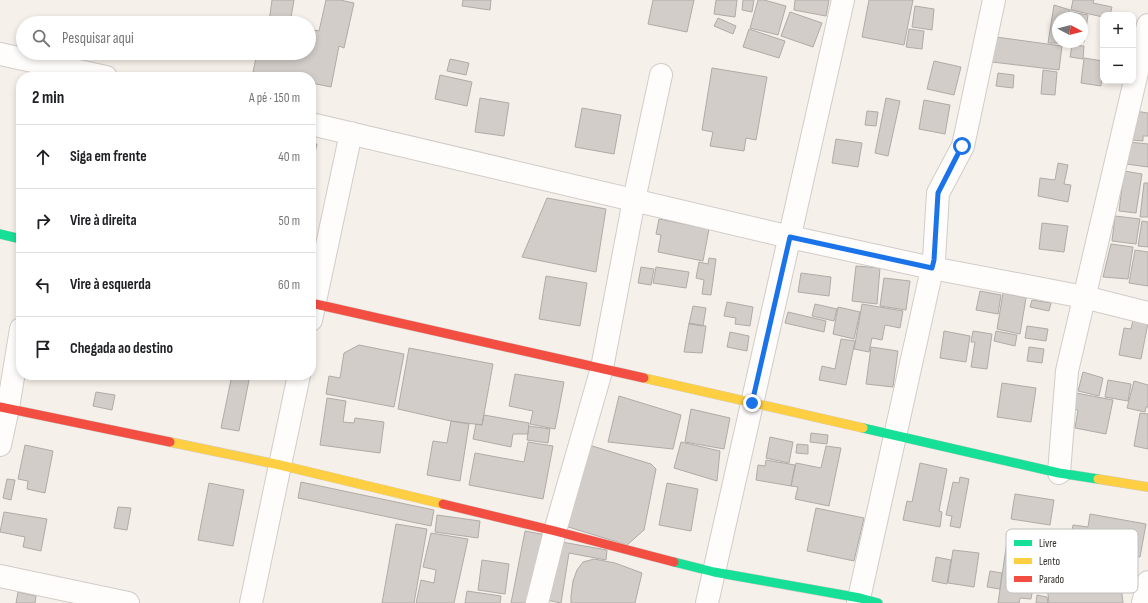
<!DOCTYPE html>
<html lang="pt">
<head>
<meta charset="utf-8">
<style>
	body { margin:0; font-family:"Sofia Sans Condensed",sans-serif; background:#f6f6f6; color:#202124 }
	.controls { position:absolute; right:12px; top:12px; display:grid; overflow:hidden; border-radius:8px; box-shadow:0 2px 6px #0003 }
	.controls button { width:36px; height:36px; display:grid; place-items:center; padding:0; border:0; border-bottom:1px solid #e0e0e0; background:#fff; color:#202124; font:20px sans-serif }
	.compass { position:absolute; left:1052px; top:12px; width:36px; height:36px; border-radius:50%; background:#fff; box-shadow:0 2px 6px #0003; rotate:97deg }
	.stop { position:absolute; width:12px; height:12px; margin:-9px; border:3px solid #1a73e8; border-radius:50%; background:#fff }
	.stop.end { background:#1a73e8; border-color:#fff; box-shadow:0 1px 4px #0008 }
	.list { margin:0; padding:0; list-style:none }
	h2 { display:flex; justify-content:space-between; align-items:center; height:52px; margin:0; padding:0 16px; font-size:17px }
	h2 small { font-size:13px; font-weight:400; color:#757577 }
	.list li { display:grid; grid-template-columns:26px 1fr auto; gap:12px; align-items:center; box-sizing:border-box; height:64px; padding:0 16px; border-top:1px solid #e0e0e0 }
	.list b { display:block; font-size:15px; white-space:nowrap }
	.list em { font-size:13px; font-style:normal; color:#757577 }
	.icon { flex:none; width:22px; height:22px; fill:none; stroke:currentColor; stroke-width:2; stroke-linecap:round; stroke-linejoin:round }
	.map { position:relative; flex:none; width:1148px; height:603px; overflow:hidden }
	.search { position:absolute; background:#fff; box-shadow:0 2px 6px #0003; left:16px; top:16px; width:300px; height:44px; display:flex; align-items:center; gap:10px; box-sizing:border-box; padding:0 14px; border-radius:22px; color:#757577; font-size:15px }
	.panel { position:absolute; background:#fff; box-shadow:0 2px 6px #0003; left:16px; top:72px; width:300px; height:308px; border-radius:16px }
	.map>svg:first-child { display:block }
</style>
</head>
<body>
<div class="map">
<svg width="1148" height="603" viewBox="0 0 1148 603">
	<rect width="100%" height="100%" fill="#f6f0ea"/>
	<!-- building -->
	<path fill="#d2cdc8" stroke="#b0aba6" d="M272 0H294L290 23 269 22Z
		M326 0H340L354 3 344 48 339 46 331 87 311 83V77H280L253 72 257 53H309V29L319 31Z
		M463 0H491L490 10 462 6Z
		M653 0H694L687 32 648 24Z
		M716 0H737L735 17 714 14Z
		M743 0H754L752 12 742 10Z
		M758 0H764L786 6 778 35 750 28Z
		M795 0H829L826 16 794 10Z
		M869 0H913L904 45 862 37Z
		M1073 0H1094L1093 3 1112 7 1110 15H1103V17L1071 10Z
		M1054 5 1070 10 1069 18H1058V42L1064 43H1048Z
		M915 6 934 9 932 30 912 27Z
		M790 12 822 23 813 47 781 36Z
		M1071 12 1088 15 1084 42H1082V18H1070Z
		M718 18 736 26 733 34 714 26Z
		M749 29 785 41 779 58 743 47Z
		M909 29 924 31 922 49 906 47Z
		M996 37 1062 46 1059 70 992 62Z
		M1072 45 1084 46 1083 59 1070 57Z
		M1084 58 1103 61 1101 86 1081 83Z
		M450 59 469 63 466 75 447 71Z
		M934 61 961 67 954 95 927 89Z
		M712 68 767 77 756 140 746 138 744 151 710 146 713 132 702 130Z
		M1043 70 1057 72 1055 95 1041 94Z
		M998 73 1014 75 1013 88 996 86Z
		M440 75 472 82 467 106 435 99Z
		M480 98 509 103 504 136 475 132Z
		M886 98 900 101 888 156 875 153Z
		M924 100 950 105 945 134 919 129Z
		M582 108 621 115 614 154 575 147Z
		M867 111 878 112 876 126 865 125Z
		M1135 111 1148 113V136H1143V141L1131 140Z
		M836 139 862 143 858 167 832 163Z
		M1129 142 1148 144V167L1126 164Z
		M311 143 317 144 311 169Z
		M1058 163 1068 165 1064 184 1071 185 1068 202 1038 196 1040 178 1055 180Z
		M1124 171 1142 174 1136 213 1119 211Z
		M1144 183H1148V217H1140Z
		M547 198 606 209 596 272 522 257Z
		M1115 216 1140 219 1136 244 1112 241Z
		M659 219 709 229 703 261 658 252 661 235 656 234Z
		M1142 221 1148 222V247L1138 246Z
		M1042 223 1068 226 1064 252 1039 249Z
		M1111 244 1133 247 1128 279 1103 277Z
		M1135 250 1148 252V286L1129 283Z
		M709 258 716 259 711 295 702 294 704 280 696 278 699 262 708 264Z
		M856 266 880 268 877 304 852 301Z
		M641 267 654 269 651 285 638 283Z
		M656 267 689 272 686 288 653 283Z
		M801 273 831 277 829 296 798 292Z
		M546 276 587 283 580 326 539 319Z
		M884 278 910 281 906 310 880 306Z
		M980 291 1001 295 998 314 976 310Z
		M1003 293 1026 298 1020 334 997 329Z
		M1032 300 1051 303 1049 311 1030 307Z
		M727 302 753 307 750 326 735 324 736 318 724 316Z
		M815 304 837 309 834 321 812 316Z
		M862 304 903 311 900 328 885 325 882 340 872 338 869 352 854 349Z
		M693 306 706 308 703 326 689 324Z
		M838 307 860 312 854 339 833 334Z
		M788 312 826 321 824 332 785 323Z
		M1133 320 1148 323 1141 359 1119 355 1124 328 1131 329Z
		M689 323 706 326 702 353 684 352Z
		M1027 326 1048 329 1046 341 1025 338Z
		M944 331 970 336 966 362 940 358Z
		M973 331 992 334 987 369 971 367 975 342H971Z
		M996 331 1017 335 1015 346 994 341Z
		M730 332 749 336 747 351 727 347Z
		M841 339 855 341 846 385 819 380 822 366 835 369Z
		M359 345 404 354 394 407 326 394 329 376 340 378 344 353Z
		M871 347 898 351 893 387 866 384Z
		M1029 347 1044 349 1042 363 1027 361Z
		M409 348 493 364 482 425 451 421 398 409Z
		M1083 372 1103 378 1099 396 1078 391Z
		M515 374 564 382 555 429 530 424 533 411 509 406Z
		M232 375H250L239 431 221 428Z
		M1108 380 1131 384 1128 401 1105 397Z
		M1134 381 1148 385V407H1146L1145 412 1127 408Z
		M1002 383 1036 388 1031 422 997 417Z
		M96 392 115 395 112 410 93 406Z
		M1076 393 1113 400 1106 434 1075 428 1078 410 1073 409Z
		M619 396 681 415 673 449 608 442Z
		M327 398 346 401 343 422 354 423 355 418 384 422 380 453 320 445Z
		M691 409 730 418 724 449 685 442Z
		M1140 413 1148 414V449L1134 446Z
		M484 415 529 423 528 434H513L511 447 473 439 476 424 482 425Z
		M451 421 469 424 460 481 427 475 433 441 447 443Z
		M529 426 550 429 548 443 527 440Z
		M811 433 828 435 827 444 810 442Z
		M770 437 793 442 789 463 766 458Z
		M528 442 553 446 543 499 469 485 475 453 524 462Z
		M681 442 720 451 717 481 674 468Z
		M797 444 808 445V454L796 453Z
		M25 445 53 451 45 493 27 489 28 481 18 479Z
		M589 445 651 464 656 469 644 530 627 545 565 526Z
		M826 446 841 448 829 506 795 499 798 487 791 486 796 463 821 468Z
		M766 460 795 465 791 486 756 480 758 465 765 466Z
		M920 463 947 469 939 511 942 512 940 527 903 520 907 501 912 502Z
		M960 477 969 479 960 528 950 526 952 516 946 515 953 482 959 483Z
		M7 479 15 480 11 500 3 498Z
		M301 482 434 510 431 526 298 498Z
		M209 483 244 490 233 546 198 540Z
		M667 483 698 489 691 531 659 525Z
		M1015 494 1054 500 1050 525 1011 519Z
		M118 507 131 508 127 530 114 528Z
		M816 508 864 518 854 561 807 551Z
		M4 512 47 519 41 551 23 547 25 537 0 532Z
		M1090 514 1146 524 1140 557 1121 553 1124 539 1115 537 1113 550 1070 542 1073 525 1088 527Z
		M437 515 480 521 478 538 435 532Z
		M396 524 427 529 414 603H382Z
		M525 531 546 535 532 603H511Z
		M431 533 468 539 454 603H416L421 580 434 583 436 570 423 567Z
		M556 541 607 550 606 560 569 553 561 603 546 600Z
		M1007 541 1018 543 1015 562 1037 565 1031 599 1020 598 1019 603H998Z
		M953 550 979 553 974 587 948 583Z
		M936 557 951 560 947 584 932 581Z
		M594 559 615 563 642 573 635 603H571V596L573 581 577 570 583 562Z
		M1118 559 1123 603H1049L1045 569Z
		M482 560 509 564 505 594 478 590Z
		M990 571 1002 573 1000 589 987 587Z
		M467 591 501 596 500 603H465Z
		M18 592 36 596 35 603H16Z
		M1037 595 1047 597 1048 603H1036Z"/>
	<g fill="none" stroke-linecap="round" stroke-linejoin="round">
		<!-- street casing -->
		<g stroke="#d1ccc7" stroke-width="24">
			<path id="street" d="M0 54 106 77
				M311 124 790 237 932 268 1084 297 1148 313
				M311 320 351 133
				M0 445 8 408 21 329
				M1059 473 1067 371 1148 25
				M0 576 128 603
				M251 603 299 375
				M537 603 555 531 602 368 634 200 661 75
				M707 603 843 0
				M858 603 934 260 938 193 963 146 994 0
				M1143 603 1148 582"/>
		</g>
		<!-- fast casing -->
		<g stroke="#d1ccc7" stroke-width="10">
			<path id="fast" d="M0 234 21 239
				M863 428 1059 473 1098 479
				M674 562 714 572 860 598 878 603"/>
		</g>
		<!-- slow casing -->
		<g stroke="#d1ccc7" stroke-width="10">
			<path id="slow" d="M644 378 863 428
				M170 442 280 465 443 504
				M1098 479 1148 487"/>
		</g>
		<!-- jam casing -->
		<g stroke="#d1ccc7" stroke-width="10">
			<path id="jam" d="M311 303 644 378
				M0 407 170 442
				M443 504 555 531 674 562"/>
		</g>
		<!-- street -->
		<use href="#street" stroke="#fefdfc" stroke-width="22"/>
		<!-- fast -->
		<use href="#fast" stroke="#16e098" stroke-width="9"/>
		<!-- slow -->
		<use href="#slow" stroke="#ffcf43" stroke-width="9"/>
		<!-- jam -->
		<use href="#jam" stroke="#f24e42" stroke-width="9"/>
	</g>
	<g fill="none" stroke-linecap="round" stroke-linejoin="round">
		<!-- route -->
		<path stroke="#1a73e8" stroke-width="5" d="M752 403 790 237 932 268 934 260 938 193 962 146"/>
	</g>
	<!-- legend -->
	<rect x="1006" y="529" width="132" height="64" rx="6" fill="#fff" stroke="#c2c0bf" stroke-width="1"/>
	<rect x="1014" y="540" width="18" height="6" fill="#16e098"/>
	<rect x="1014" y="558" width="18" height="6" fill="#ffcf43"/>
	<rect x="1014" y="576" width="18" height="6" fill="#f24e42"/>
	<g font-size="11" fill="#322e29">
		<text x="1039" y="547">Livre</text>
		<text x="1039" y="565">Lento</text>
		<text x="1039" y="583">Parado</text>
	</g>
</svg>
<div class="controls">
<button>+</button>
<button>−</button>
</div>
<svg class="compass" viewBox="-18 -18 36 36"><path d="M0-13l5 13h-10z" fill="#e53935"/><path d="M0 13l5-13h-10z" fill="#757577"/></svg>
<div class="stop" style="left:962px;top:146px"></div>
<div class="stop end" style="left:752px;top:403px"></div>
<div class="search"><svg class="icon" aria-label="search" viewBox="0 0 24 24"><circle cx="10" cy="10" r="6"/><path d="M15 15l6 6"/></svg>Pesquisar aqui</div>
<section class="panel">
<h2>2 min<small>A pé · 150 m</small></h2>
<ul class="list">
<li><svg class="icon" aria-label="ahead" viewBox="0 0 24 24"><path d="M12 20V5M6 11l6-6 6 6"/></svg><div><b>Siga em frente</b></div><em>40 m</em></li>
<li><svg class="icon" aria-label="right" viewBox="0 0 24 24"><path d="M7 20v-9h11M14 6l5 5-5 5"/></svg><div><b>Vire à direita</b></div><em>50 m</em></li>
<li><svg class="icon" aria-label="left" viewBox="0 0 24 24"><path d="M17 20v-9H6M10 6l-5 5 5 5"/></svg><div><b>Vire à esquerda</b></div><em>60 m</em></li>
<li><svg class="icon" aria-label="arrive" viewBox="0 0 24 24"><path d="M6 21V4h12l-3 4 3 4H6"/></svg><div><b>Chegada ao destino</b></div></li>
</ul>
</section>
</div>
</body>
</html>
